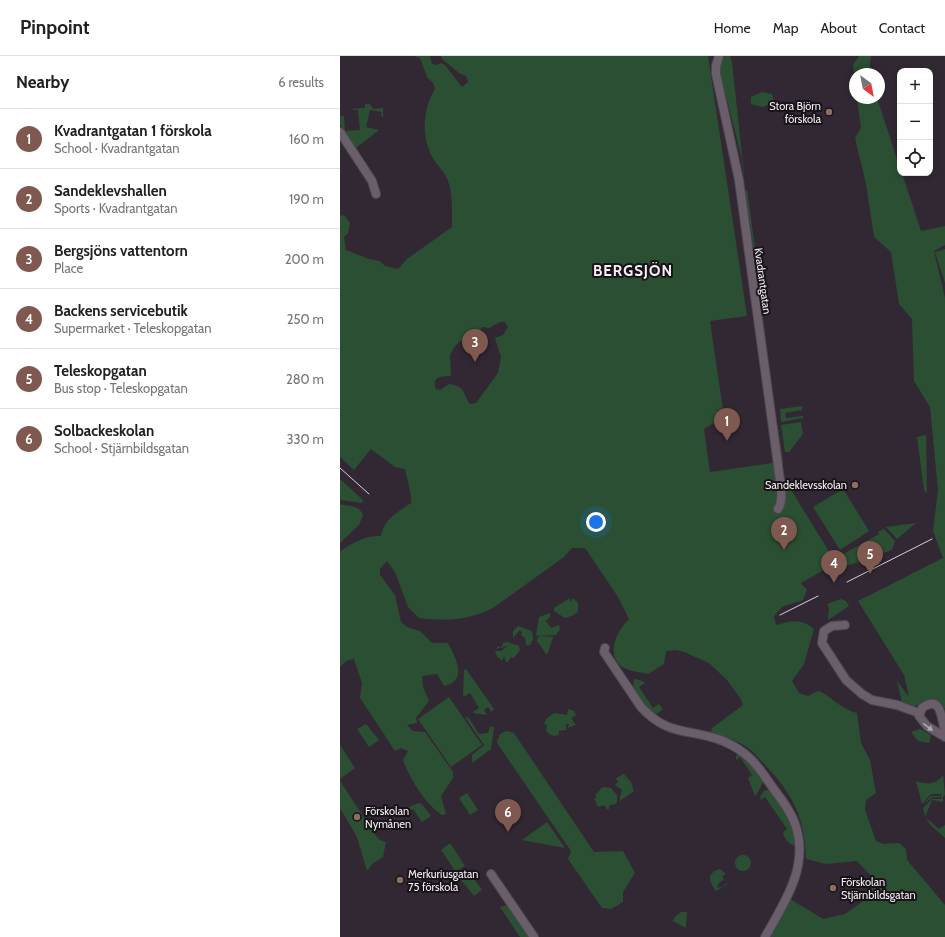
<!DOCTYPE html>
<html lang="en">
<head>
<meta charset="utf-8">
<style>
	body { margin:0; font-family:Cabin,sans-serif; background:#f6f6f6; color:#202124 }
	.controls { position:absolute; right:12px; top:12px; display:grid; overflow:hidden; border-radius:8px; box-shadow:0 2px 6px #0003 }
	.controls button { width:36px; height:36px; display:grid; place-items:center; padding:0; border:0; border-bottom:1px solid #e0e0e0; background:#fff; color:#202124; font:20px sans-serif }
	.compass { position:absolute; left:509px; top:12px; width:36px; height:36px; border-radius:50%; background:#fff; box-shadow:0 2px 6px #0003; rotate:148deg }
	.you { position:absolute; left:256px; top:466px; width:14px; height:14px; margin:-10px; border:3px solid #fff; border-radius:50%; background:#1a73e8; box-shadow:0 0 0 6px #1a73e833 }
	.badge { display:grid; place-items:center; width:26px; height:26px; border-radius:50%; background:#7f5950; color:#fff; font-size:13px; font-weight:700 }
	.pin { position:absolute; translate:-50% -33px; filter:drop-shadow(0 1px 2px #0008) }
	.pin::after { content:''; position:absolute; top:21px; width:14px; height:12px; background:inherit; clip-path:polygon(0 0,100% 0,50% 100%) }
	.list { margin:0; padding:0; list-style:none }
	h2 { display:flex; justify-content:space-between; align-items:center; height:52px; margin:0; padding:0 16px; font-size:17px }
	h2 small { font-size:13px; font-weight:400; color:#757577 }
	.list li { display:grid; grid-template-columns:26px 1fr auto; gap:12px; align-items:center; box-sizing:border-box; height:60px; padding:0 16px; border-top:1px solid #e0e0e0 }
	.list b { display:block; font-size:15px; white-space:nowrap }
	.list p { margin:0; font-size:13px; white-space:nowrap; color:#757577 }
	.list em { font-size:13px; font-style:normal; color:#757577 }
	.icon { flex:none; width:22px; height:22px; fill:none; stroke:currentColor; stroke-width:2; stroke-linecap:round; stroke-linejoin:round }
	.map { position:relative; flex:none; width:605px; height:881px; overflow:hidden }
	header { display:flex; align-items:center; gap:24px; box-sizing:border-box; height:56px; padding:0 20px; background:#fff; border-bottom:1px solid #e0e0e0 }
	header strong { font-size:19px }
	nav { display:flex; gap:22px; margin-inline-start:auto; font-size:14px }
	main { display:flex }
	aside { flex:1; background:#fff }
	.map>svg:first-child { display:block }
</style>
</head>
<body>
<header>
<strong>Pinpoint</strong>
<nav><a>Home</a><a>Map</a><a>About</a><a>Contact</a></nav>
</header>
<main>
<aside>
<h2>Nearby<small>6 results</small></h2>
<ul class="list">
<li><span class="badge">1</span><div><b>Kvadrantgatan 1 förskola</b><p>School · Kvadrantgatan</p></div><em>160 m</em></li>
<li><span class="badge">2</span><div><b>Sandeklevshallen</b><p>Sports · Kvadrantgatan</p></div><em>190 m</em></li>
<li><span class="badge">3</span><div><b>Bergsjöns vattentorn</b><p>Place</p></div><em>200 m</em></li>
<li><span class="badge">4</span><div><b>Backens servicebutik</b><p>Supermarket · Teleskopgatan</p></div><em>250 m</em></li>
<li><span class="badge">5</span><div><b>Teleskopgatan</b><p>Bus stop · Teleskopgatan</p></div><em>280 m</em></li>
<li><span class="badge">6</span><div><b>Solbackeskolan</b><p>School · Stjärnbildsgatan</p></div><em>330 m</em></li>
</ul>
</aside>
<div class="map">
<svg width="605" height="881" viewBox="0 0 605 881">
	<rect width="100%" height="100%" fill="#322833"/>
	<!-- green -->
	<path fill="#2b4f33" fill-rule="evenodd" d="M74 0H90L92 8 96 9 101 7 105 9 122 31 128 26 126 20 119 17 102 3 101 0H368L407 260 370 265 384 361 364 373 370 416 440 406 436 370 438 371 443 406 441 408 445 424 496 507 461 527 467 534 463 544 442 551 434 560 436 569C453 565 460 562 474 573L464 608 452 625 459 637 468 640C471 639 476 635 479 635 485 636 502 654 517 657L521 687 530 704 536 737 526 744 525 754 536 785 543 788 559 787 566 793 567 804 605 849V881H429L450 843 483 863 505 858 530 840 533 822 517 805 486 808 466 803C465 762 453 738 425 709 418 701 411 693 402 688 392 683 381 680 371 676L372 672 403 649 400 642 387 624 369 607 344 596 336 594 326 595 324 608 308 618C300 616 287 615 281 610 265 596 278 574 289 563L278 541 245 492H232L224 501 153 552C126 565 108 565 79 562L68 551 55 516 47 505 40 513V519L55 539 61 566 67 571 80 575 92 587H108C115 600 129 625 104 630L97 618 82 620 83 631 89 645 76 662 77 667 67 669 73 675 85 676 113 716V722L101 740 106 758 102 759C85 748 70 723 63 704L68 695 61 692 55 695 20 642 22 627 14 603 6 605 0 611V495C13 487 25 479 41 480 43 464 59 455 71 447 72 436 67 425 65 413L55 411 31 393 14 414 0 401V160L4 159 10 167 8 177 4 181 6 194 29 203 40 205 45 210 58 213 67 203 112 171C112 156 113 139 108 125 106 118 98 110 94 104 81 83 82 54 95 33L93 27 87 21 80 2ZM160 266H165L168 271 163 279 155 282 161 301 158 317 136 347 130 348C122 336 126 331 109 328L100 334 96 333C91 321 101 320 111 320L110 299 114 291 119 286 134 281 143 271 149 272Z
		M385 0H390L392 6 405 128 401 99 379 13 380 6Z
		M519 0H531L529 18H515V25L513 9Z
		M422 36 432 38 434 46 423 51 411 48V41Z
		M517 42H537L560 112V117H562L581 175 605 170V189L594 195 605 242V653L598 646C589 646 580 645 573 652L572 649 562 646 557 625 569 641 564 619 518 545 603 502 593 475 598 434 590 351 574 325 572 263 559 248 551 196 534 181 526 128 515 82 521 72Z
		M25 48H30L33 53 43 52V61L41 60 42 56 30 54 26 71 39 74 16 92 0 68V60H4L5 75 20 74 18 54 9 53 25 52Z
		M407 134 418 213H417L405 135Z
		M605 193V227L595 196Z
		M462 350V354L445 357 446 362 463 360V362L441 366 440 353Z
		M461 366 463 378 449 396H445L441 369Z
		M586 379 587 435 586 437 584 434 577 381Z
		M0 423 23 444 22 447 0 444Z
		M503 433 529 475 500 494 473 451Z
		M0 448C8 451 19 448 23 459L19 469 0 487Z
		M576 467 557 483 546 471Z
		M544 473 555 485 552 494 504 511 497 504 507 496 539 478 538 476Z
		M230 542V547L233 542 238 547V556L235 558 234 556V559L225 562 214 555V552Z
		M501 543 506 545 509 550 488 564 489 552 487 548Z
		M210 557V561L206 565 211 572 219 569 220 573 216 579 196 580 199 561Z
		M178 570 192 575 193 583 190 589H186L185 582 181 579 182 577 180 574 173 582V575Z
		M200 580 213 581 207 599 197 585V583Z
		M167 586 179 590 180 594 174 602 171 601 168 606H166L164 600 162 605 157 600 155 595H161L168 590 156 593 158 590 160 592 163 589 162 587Z
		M126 613 154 653 151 656 148 651 144 654 147 659 134 657 133 656 139 652 130 637 123 641 124 614Z
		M294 623 303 625 305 627 299 631 313 652 319 648 323 653 314 660 307 653 293 631Z
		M109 641 142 689 111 711 78 663Z
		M228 653 234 655 236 659 231 662 236 669 228 672 229 668H226V674L219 675V679C214 681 209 679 206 675L207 669 204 668 206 663 214 657 227 659Z
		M125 661 129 662 139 678 148 677 150 670 154 671 151 693 132 707V699L144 689Z
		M26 668 39 684 29 691 17 673Z
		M580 673 591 679 589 687 578 685 571 676Z
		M166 675 174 677 254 796 283 795 295 817 283 836V846L271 853 262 852 228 803 231 795 159 690 157 686 160 678Z
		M0 689 15 712 0 723Z
		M399 697 407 702 424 726C420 729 420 735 415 740L408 722 412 719 400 701 396 704V700Z
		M284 718 291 726 294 735 280 745V741L282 734 275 729 278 726 276 722Z
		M603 719 605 739 603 740V746L592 744 585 761 599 773 605 769V782C593 770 587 770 583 752L592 743H601L602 741H593L582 749 591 740H601L602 738H591L582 748 576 725C586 729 596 729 603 719Z
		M0 725 36 780 40 784 46 786 43 801 32 808 27 815 17 781 0 752Z
		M263 731 271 732 277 739V746L274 749 273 748 269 750V753H267L264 749 258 751 254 742H257L255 739Z
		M430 733 450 765 456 788 455 789C449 789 443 781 443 776L447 773 425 741 421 744 420 741 424 735Z
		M127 737 138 754 130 759 119 742Z
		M79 747 82 748 91 760 82 766 73 753 71 754 69 751Z
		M207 766 225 792 182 784Z
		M110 787 125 810 116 816 101 794Z
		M395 807a8 8 0 1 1 16 0a8 8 0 1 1-16 0Z
		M127 813 142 834 134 840 117 819Z
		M380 813 386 818 382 820 384 823 379 827 377 832 382 831 388 826 386 829 376 835C369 826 366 817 380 813Z
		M164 850H169L190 881H180L160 851Z
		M341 856H347L346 872 333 865 335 861Z"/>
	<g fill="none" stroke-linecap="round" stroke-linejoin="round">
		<!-- street casing -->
		<g stroke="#4f474f" stroke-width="10">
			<path id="street" d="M379 0 376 10V18L399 124 438 409C439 422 445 442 438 453
				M0 76 32 125 36 138
				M505 569 492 570 484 575 482 587 506 624 522 638 532 644 557 649 579 657
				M265 592 264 596 301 651C328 681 350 672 383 685 409 696 418 710 433 732 441 743 451 755 455 768 470 809 445 846 425 881
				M605 675C601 663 602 638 582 652L579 660 587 670 605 681
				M151 818 194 881"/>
		</g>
		<!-- street -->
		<use href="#street" stroke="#6a5e6a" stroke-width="8"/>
		<!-- tram -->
		<path stroke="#d7d0d8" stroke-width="1" d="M0 412 29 438
			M507 526 592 483
			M440 559 478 540"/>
	</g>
	<!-- one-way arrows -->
	<defs><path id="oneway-solid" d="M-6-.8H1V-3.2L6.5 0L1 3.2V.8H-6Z"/></defs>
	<use fill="#b0a7b0" href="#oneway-solid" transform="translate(588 671) rotate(37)"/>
	<!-- markers -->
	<g fill="#8d6e63" stroke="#171317" stroke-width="1.5">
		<circle cx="489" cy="56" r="4"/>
		<circle cx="515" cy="429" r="4"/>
		<circle cx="17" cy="761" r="4"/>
		<circle cx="60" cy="824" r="4"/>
		<circle cx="493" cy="832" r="4"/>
	</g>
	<g text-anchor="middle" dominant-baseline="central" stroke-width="4" stroke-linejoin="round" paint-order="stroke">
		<!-- poi labels -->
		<g font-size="11" fill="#f7f0f7" stroke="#171317" text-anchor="start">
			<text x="481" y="50" text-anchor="end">Stora Björn<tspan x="481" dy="13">förskola</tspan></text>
			<text x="507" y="429" text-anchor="end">Sandeklevsskolan</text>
			<text x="25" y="755">Förskolan<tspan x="25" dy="13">Nymånen</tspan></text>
			<text x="68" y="818">Merkuriusgatan<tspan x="68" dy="13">75 förskola</tspan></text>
			<text x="501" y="826">Förskolan<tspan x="501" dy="13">Stjärnbildsgatan</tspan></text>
		</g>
		<!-- street labels -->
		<g font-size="11" fill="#f7f0f7" stroke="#171317">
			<text transform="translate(423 225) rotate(82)">Kvadrantgatan</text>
		</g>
		<!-- district labels -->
		<g font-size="15" font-weight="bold" letter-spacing="1" fill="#f7f0f7" stroke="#171317">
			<text x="293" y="215">BERGSJÖN</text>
		</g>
	</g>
</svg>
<div class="controls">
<button>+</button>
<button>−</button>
<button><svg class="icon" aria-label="locate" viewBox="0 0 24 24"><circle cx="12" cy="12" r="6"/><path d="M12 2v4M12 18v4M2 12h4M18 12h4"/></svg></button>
</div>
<svg class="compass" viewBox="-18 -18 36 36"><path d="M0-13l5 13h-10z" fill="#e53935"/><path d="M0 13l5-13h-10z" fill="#757577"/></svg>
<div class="you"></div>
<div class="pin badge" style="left:387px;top:385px">1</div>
<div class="pin badge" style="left:444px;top:494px">2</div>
<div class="pin badge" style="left:135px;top:306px">3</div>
<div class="pin badge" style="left:494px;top:527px">4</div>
<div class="pin badge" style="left:530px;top:518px">5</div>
<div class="pin badge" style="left:168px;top:776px">6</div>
</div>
</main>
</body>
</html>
